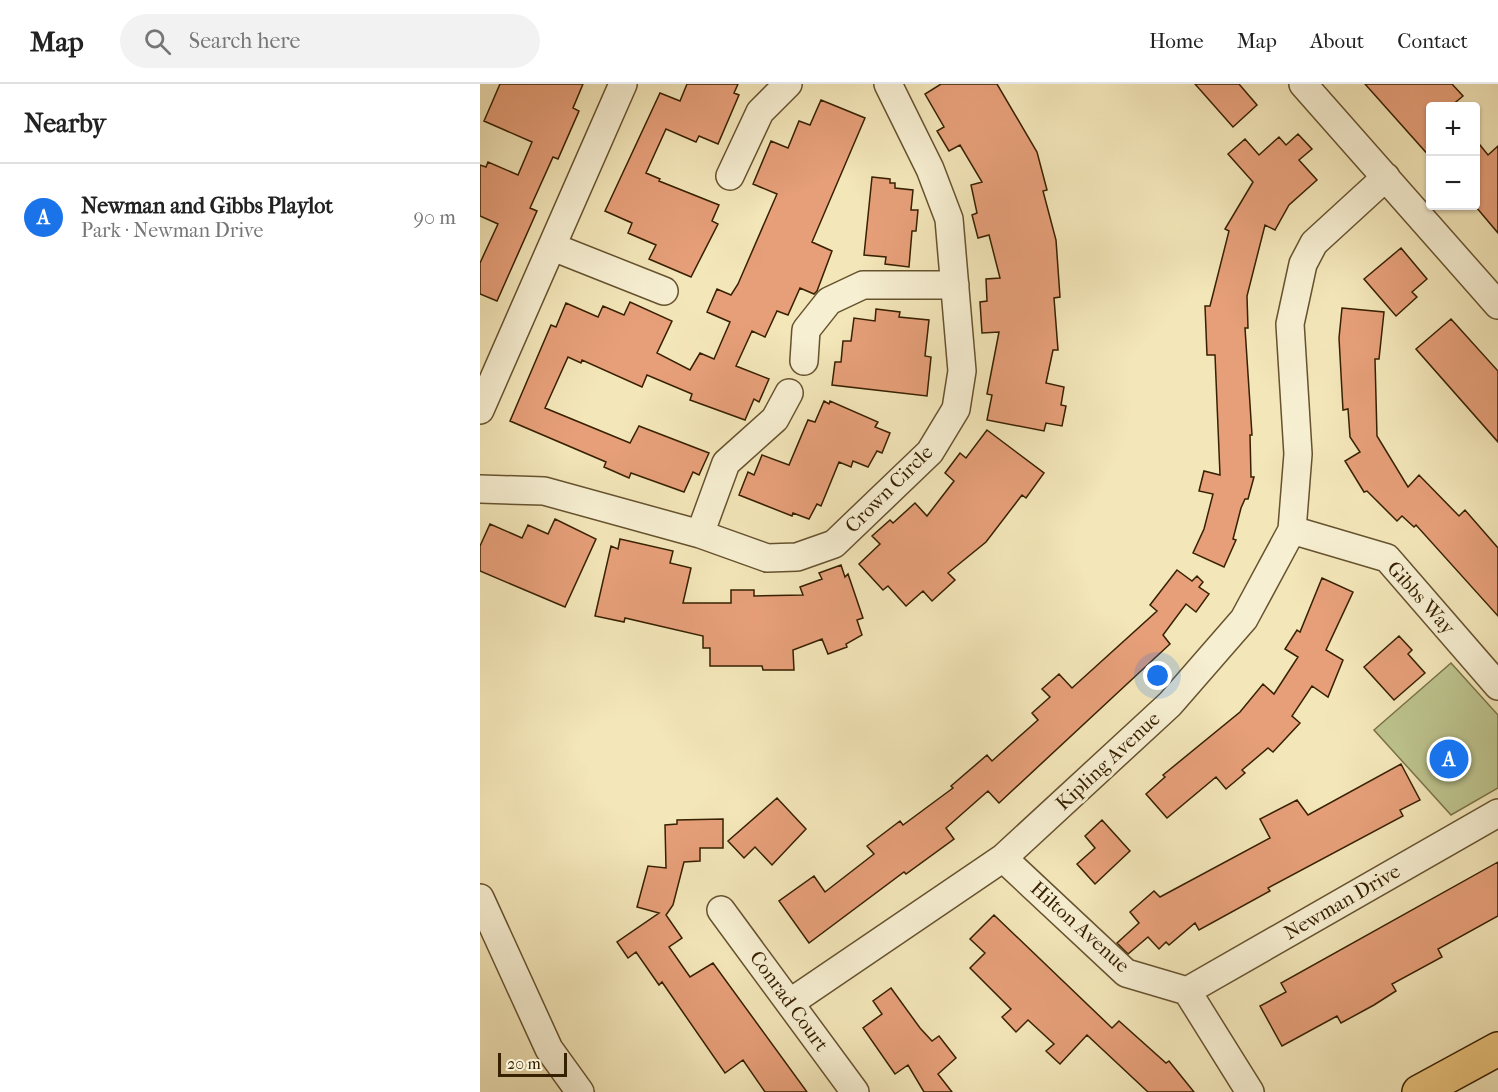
<!DOCTYPE html>
<html lang="en">
<head>
<meta charset="utf-8">
<style>
	body { margin:0; font-family:"IM FELL French Canon",serif; background:#f2f2f2; color:#222 }
	.controls { position:absolute; right:18px; top:18px; display:grid; overflow:hidden; border-radius:6px; box-shadow:0 2px 4px #0004 }
	.controls button { width:54px; height:54px; display:grid; place-items:center; padding:0; border:0; border-bottom:2px solid #e0e0e0; background:#fff; color:#222; font:30px sans-serif }
	.scale { position:absolute; left:18px; bottom:15px; width:69px; box-sizing:border-box; padding-left:6px; border:3px solid #372000; border-top:0; font-size:16px; line-height:21px; white-space:nowrap; color:#372000; -webkit-text-stroke:4px #f7efd2; paint-order:stroke }
	.you { position:absolute; left:678px; top:592px; width:21px; height:21px; margin:-15px; border:4px solid #fff; border-radius:50%; background:#1a73e8; box-shadow:0 0 0 9px #1a73e833 }
	.badge { display:grid; place-items:center; width:39px; height:39px; border-radius:50%; background:#1a73e8; color:#fff; font-size:20px; font-weight:700 }
	.pin { position:absolute; translate:-50% -50%; border:3px solid #fff; box-shadow:0 2px 6px #0006 }
	.list { margin:0; padding:0; list-style:none }
	h2 { display:flex; justify-content:space-between; align-items:center; height:78px; margin:0; padding:0 24px; font-size:26px }
	h2 small { font-size:20px; font-weight:400; color:#767676 }
	.list li { display:grid; grid-template-columns:39px 1fr auto; gap:18px; align-items:center; box-sizing:border-box; height:108px; padding:0 24px; border-top:2px solid #e0e0e0 }
	.list b { display:block; font-size:22px; white-space:nowrap }
	.list p { margin:0; font-size:20px; white-space:nowrap; color:#767676 }
	.list em { font-size:20px; font-style:normal; color:#767676 }
	.icon { flex:none; width:33px; height:33px; fill:none; stroke:currentColor; stroke-width:2; stroke-linecap:round; stroke-linejoin:round }
	.map { position:relative; flex:none; width:1018px; height:1008px; overflow:hidden }
	header { display:flex; align-items:center; gap:36px; box-sizing:border-box; height:84px; padding:0 30px; background:#fff; border-bottom:2px solid #e0e0e0 }
	header strong { font-size:28px }
	nav { display:flex; gap:33px; margin-inline-start:auto; font-size:21px }
	.search { width:420px; height:54px; background:#f2f2f2; display:flex; align-items:center; gap:15px; box-sizing:border-box; padding:0 21px; border-radius:33px; color:#767676; font-size:22px }
	main { display:flex }
	aside { flex:1; background:#fff }
	.map>svg:first-child { display:block }
</style>
</head>
<body>
<header>
<strong>Map</strong>
<div class="search"><svg class="icon" aria-label="search" viewBox="0 0 24 24"><circle cx="10" cy="10" r="6"/><path d="M15 15l6 6"/></svg>Search here</div>
<nav><a>Home</a><a>Map</a><a>About</a><a>Contact</a></nav>
</header>
<main>
<aside>
<h2>Nearby<small></small></h2>
<ul class="list">
<li><span class="badge">A</span><div><b>Newman and Gibbs Playlot</b><p>Park · Newman Drive</p></div><em>90 m</em></li>
</ul>
</aside>
<div class="map">
<svg width="1018" height="1008" viewBox="0 0 1018 1008">
	<rect width="100%" height="100%" fill="#f3e6b9"/>
	<filter id="stains"><feTurbulence type="fractalNoise" baseFrequency=".00333" numOctaves="4"/><feColorMatrix values="0 0 0 0 .2 0 0 0 0 .09 0 0 0 0 .02 0 0 0 .5 -.17"/></filter>
	<radialGradient id="worn" r=".72"><stop offset=".6" stop-color="#630" stop-opacity="0"/><stop offset="1" stop-color="#630" stop-opacity=".3"/></radialGradient>
	<!-- green -->
	<path fill="#bdc48e" stroke="#7a7247" stroke-width="1.5" d="M971 579 1018 631V704L971 731 894 646Z"/>
	<!-- building -->
	<path fill="#e69f79" stroke="#372000" stroke-width="1.5" d="M20 0H103L93 24 99 27 78 75 73 73 50 124 57 127 17 217 0 210V179L18 140 0 132V81L6 83 8 78 38 91 52 58 4 37Z
		M207 0H258L254 9 259 11 238 60 219 52 216 58 186 45 166 89 180 95 179 97 239 121 232 137 238 140 211 193 169 175 176 161 148 149 152 139 125 127 180 9 200 17Z
		M461 0H517L557 68 567 106 563 107 576 156 580 213 574 214 578 266H573L566 299 584 303 581 321 586 322 582 342 566 339 564 347 507 336 512 311 507 310 519 248 502 249 500 218 507 217 506 195 520 194 509 151 498 154 492 131 497 129 491 101 502 98 480 61 469 67 457 47 464 43 445 10Z
		M715 0H759L777 21 753 43Z
		M885 0H972L983 12 971 22H951V74Z
		M341 16 385 34 332 158 352 167 337 207 334 210 320 204 308 231 297 227 285 253 272 247 256 282 289 295 279 318 274 315 265 336 210 316 212 310 167 291 162 303 102 276 101 279 88 273 65 324 150 359 159 342 229 369 219 391 213 388 204 408 151 389 149 394 124 383 126 378 30 337 71 241 76 243 86 219 118 233 123 222 144 231 150 218 192 237 177 269 210 286 220 269 234 275 250 238 227 228 237 205 251 211 258 200 297 110 273 100 291 57 308 64 319 37 330 41Z
		M818 50 832 65 819 76 837 96 809 121 795 146 785 141 767 212 768 244H765L772 351H770L771 393H774L768 415H765L761 424 753 455 756 456 744 483 713 469 724 445 733 410 719 407 724 387 740 391 735 271H727L725 222H730L749 147 745 145 773 98 748 70 765 55 779 71 799 53 806 61Z
		M996 56 1008 71 1018 62V149L996 123Z
		M392 93 410 95V99H415V104L433 106 431 126H438L436 147H432L429 183 405 180 406 173 384 171Z
		M921 164 947 195 932 208 937 213 916 232 884 195Z
		M862 224 904 228 899 275H895L897 352 928 403 939 391 979 432 985 426 1018 464V532L936 441 934 443 922 432 917 437 887 407 884 408 865 377 880 368 870 353 868 325 863 326 859 254Z
		M396 225 420 228 419 233 449 236 445 272 451 273 447 312 352 301 355 278H361L363 257H371L374 234 395 237Z
		M971 235 1018 287V358L936 265Z
		M344 317 349 320 350 317 398 338 395 343 410 349 402 369 397 367 388 383 373 377 371 383 359 378 341 422 337 420 329 435 313 429 312 432 259 411 268 388 274 391 282 371 309 381 328 336 335 338Z
		M507 346 564 389 546 414 542 411 506 458 468 489 475 496 452 517 443 507 426 522 408 502 403 506 379 480 400 460 392 452 410 436 413 439 435 419 447 432 474 397 465 389 480 369 486 374Z
		M75 435 116 455 85 523 0 487V462L10 440 42 454 48 441 68 450Z
		M140 455 193 467 190 479 211 484 203 519H251V506H274V512L323 511 320 503 342 495 339 489 361 481 365 493 368 490 383 534 377 536 382 551 366 560 367 563 348 570 342 555 313 566 314 586H283L282 582H230V564H223V552L145 534 144 538 115 532 131 462 138 465Z
		M697 486 712 497 717 492 723 498 719 503 729 510 716 528 706 520 683 551 690 560 519 719 508 707 466 744 474 755 426 790 424 788 329 859 299 817 334 792 345 808 394 770 387 762 420 737 423 741 473 704 471 702 507 671 512 677 558 636 552 629 570 613 562 605 579 590 592 604 677 527 670 521Z
		M842 494 873 508 846 566 863 576 848 613 832 602 812 632 820 639 793 668 788 664 762 686 765 689 746 705 736 693 687 734 666 710 685 693 683 691 760 628 783 600 794 610 818 573 805 565 817 546 820 548Z
		M919 552 932 566 928 570 945 589 914 616 884 583Z
		M921 680 940 716 920 726 923 732 788 804 790 807 719 846 715 839 689 861 686 858 679 865 668 853 648 870 637 859 659 839 650 828 674 807 680 813 790 754 780 735 817 716 828 731Z
		M297 714 326 745 292 781 275 763 264 774 248 757Z
		M243 735V764H220V777L204 778 193 821 186 831 202 854 189 863 210 893 233 879 327 1008H285L263 976 245 989 182 898 179 901 156 868 148 874 137 858 179 829 157 823 168 782 186 784 185 741 197 740V736Z
		M622 736 650 767 615 800 597 780 615 764 605 752Z
		M1018 778V832L958 865 962 873 912 900 916 907 894 921 861 939 857 932 802 962 780 922 806 908 801 899Z
		M514 831 632 944 639 937 686 979 689 977 714 1008H668L607 951 580 980 566 967 574 960 548 936 536 948 522 933 531 925 490 884 505 869 490 855Z
		M411 904 440 944 452 957 459 952 476 974 458 990 472 1008H444L428 981 415 990 383 944 402 930 393 917Z"/>
	<g fill="none" stroke-linecap="round" stroke-linejoin="round">
		<!-- minor casing -->
		<g stroke="#66522e" stroke-width="30">
			<path id="minor" d="M823 0 1018 221
				M250 92 280 28 308 0
				M73 163 184 207
				M324 277 326 246 349 217 383 201H475
				M0 326 143 0
				M0 405 64 407 220 450 287 474 317 473 354 460 450 368 476 325 482 287 469 135 450 85 408 0
				M812 446 907 474 1018 602
				M220 450 246 379 295 335 309 309
				M523 774 646 889 707 907 770 1008
				M0 814 69 965 100 1008
				M241 826 375 1008
				M707 907 1018 729
				M311 918 523 774 690 620 764 535 812 446 818 370 810 240 823 180 834 159 906 93"/>
		</g>
		<!-- major casing -->
		<g stroke="#372000" stroke-width="36">
			<path id="major" d="M939 1008 1018 965"/>
		</g>
		<!-- minor -->
		<use href="#minor" stroke="#f7efd2" stroke-width="27"/>
		<!-- major -->
		<use href="#major" stroke="#eac37c" stroke-width="33"/>
	</g>
	<g text-anchor="middle" dominant-baseline="central" stroke-width="6" stroke-linejoin="round" paint-order="stroke">
		<!-- street labels -->
		<g font-size="20" fill="#372000" stroke="#f7efd2">
			<text transform="translate(409 405) rotate(-45)">Crown Circle</text>
			<text transform="translate(941 514) rotate(48)">Gibbs Way</text>
			<text transform="translate(628 677) rotate(-43)">Kipling Avenue</text>
			<text transform="translate(862 818) rotate(-30)">Newman Drive</text>
			<text transform="translate(600 843) rotate(42)">Hilton Avenue</text>
			<text transform="translate(309 917) rotate(54)">Conrad Court</text>
		</g>
	</g>
	<rect width="100%" height="100%" filter="url(#stains)"/>
	<rect width="100%" height="100%" fill="url(#worn)"/>
</svg>
<div class="controls">
<button>+</button>
<button>−</button>
</div>
<div class="scale">20 m</div>
<div class="you"></div>
<div class="pin badge" style="left:969px;top:675px">A</div>
</div>
</main>
</body>
</html>
